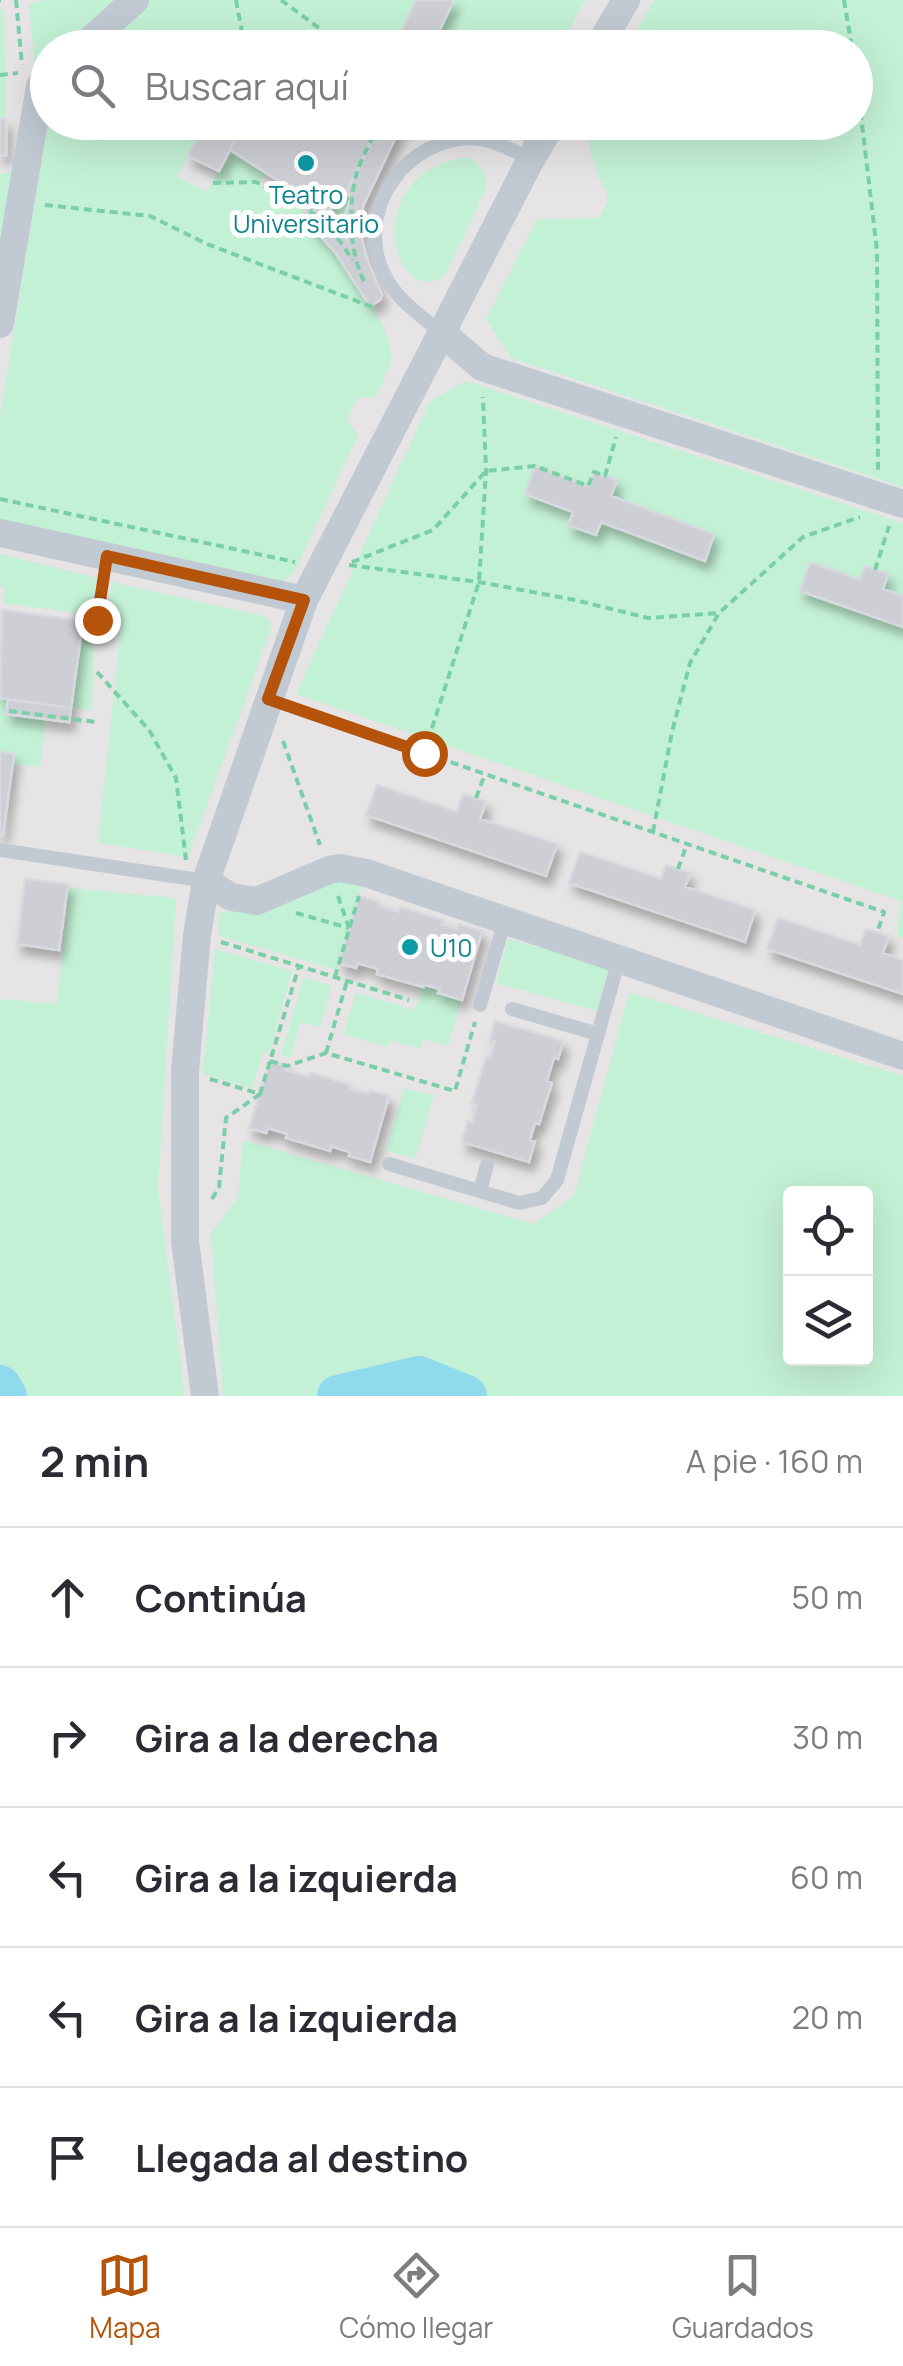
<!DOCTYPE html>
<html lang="es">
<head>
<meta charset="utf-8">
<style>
	body { margin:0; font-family:Manrope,sans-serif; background:#f7f7f7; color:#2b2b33 }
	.controls { position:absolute; right:30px; bottom:30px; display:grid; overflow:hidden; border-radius:10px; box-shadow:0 10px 40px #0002 }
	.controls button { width:90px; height:90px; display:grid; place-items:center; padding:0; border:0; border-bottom:2px solid #e1e1e2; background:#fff; color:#2b2b33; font:50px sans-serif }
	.stop { position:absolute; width:30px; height:30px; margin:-22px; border:8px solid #b45309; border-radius:50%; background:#fff }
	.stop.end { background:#b45309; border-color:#fff; box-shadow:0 2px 10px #0008 }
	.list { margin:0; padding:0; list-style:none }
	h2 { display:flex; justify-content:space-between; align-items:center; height:130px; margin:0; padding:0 40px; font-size:42px }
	h2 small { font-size:32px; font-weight:400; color:#7c7c81 }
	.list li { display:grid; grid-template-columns:65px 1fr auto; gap:30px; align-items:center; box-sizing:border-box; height:140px; padding:0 40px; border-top:2px solid #e1e1e2 }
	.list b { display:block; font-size:38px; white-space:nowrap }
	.list em { font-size:32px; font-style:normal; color:#7c7c81 }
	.icon { flex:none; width:55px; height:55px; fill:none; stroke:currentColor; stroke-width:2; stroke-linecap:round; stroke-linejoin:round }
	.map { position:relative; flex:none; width:903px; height:1396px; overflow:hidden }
	.search { position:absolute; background:#fff; box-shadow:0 10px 40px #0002; left:30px; right:30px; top:30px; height:110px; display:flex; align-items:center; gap:25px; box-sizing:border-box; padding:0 35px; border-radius:55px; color:#7c7c81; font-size:38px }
	.sheet { height:830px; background:#fff }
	nav { display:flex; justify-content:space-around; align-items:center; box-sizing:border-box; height:140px; border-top:2px solid #e1e1e2; background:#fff; font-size:28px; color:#7c7c81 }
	nav a { display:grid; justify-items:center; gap:5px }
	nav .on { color:#b45309 }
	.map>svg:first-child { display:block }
</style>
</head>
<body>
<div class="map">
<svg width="903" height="1396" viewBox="0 0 903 1396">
	<defs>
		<filter id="shadow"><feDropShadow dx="5" dy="9" stdDeviation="5" flood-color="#0004"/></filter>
	</defs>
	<rect width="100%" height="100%" fill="#f5f3f3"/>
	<!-- education -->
	<path fill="#e6e4e5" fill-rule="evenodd" d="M0 0H903V1396H0ZM48 48H856V122H48ZM790 1194H866V1358H790Z"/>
	<!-- green -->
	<path fill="#c3f1d5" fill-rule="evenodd" d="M44 0H119L67 47 48 48 47 65 36 75 29 4Z
		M150 0H416L393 47 100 48Z
		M454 0H585L561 47 431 48Z
		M654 0H903V487L511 358 486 319 537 219 599 218 609 200C599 175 583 150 592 123L856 122V48L628 47Z
		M4 9 6 119H0V10Z
		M48 123H205L177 177 207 192 230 150 267 174 257 183 306 207 302 216C326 240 397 327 391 361 388 373 380 386 375 397L357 398 347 421 358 435 294 573 281 582 0 520V416Z
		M467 157C482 165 487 172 486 189L445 275C393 314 356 172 467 157Z
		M19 170 0 283V174Z
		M346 191 351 198 345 216 347 240 335 223 320 211 322 208 329 212Z
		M466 381 903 523V939L897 937 901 901 296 694 430 401Z
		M0 554 97 578 91 615 3 603 5 588 0 587Z
		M112 582 263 616 270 620 271 629 188 857 98 843 121 627 105 624Z
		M83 621 90 626 94 636 92 711 71 708Z
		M0 698 8 699 6 714 46 720 40 767 13 764V754L0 752Z
		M340 876 363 882 337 970 219 936V913L238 909Z
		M69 888 176 898 158 1189 185 1396H0V999L57 1004Z
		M508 939 609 967 597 1011 496 983Z
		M215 949 292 971 269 1053 263 1052 252 1088 203 1074Z
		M304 977 332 986 320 1027 301 1022 290 1058 281 1055Z
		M422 984 440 989 439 992 462 1000 448 1046 423 1039 420 1049 390 1040 387 1047 343 1034 356 993 415 1010Z
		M629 992 903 1076V1396H223L211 1234 238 1197 243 1140 533 1224 574 1196ZM790 1194H866V1358H790Z
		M404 1088 434 1096 415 1159 386 1150Z"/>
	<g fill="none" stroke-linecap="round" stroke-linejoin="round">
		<!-- river -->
		<path stroke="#90daee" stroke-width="42" d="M0 1386 6 1396
			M338 1396 419 1377 466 1396"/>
	</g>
	<!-- building -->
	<path fill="#cdcfd5" stroke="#d7d9de" stroke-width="2.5" filter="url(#shadow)" d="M416 0H454L431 48H393Z
		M0 119H6V155H0Z
		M205 122H362L376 128 357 172 346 191 328 212 230 150 219 171 188 156Z
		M205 122H244L219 171 188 156Z
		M362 122H403L363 206 361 236 368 262 382 295 380 300 370 306 335 252 302 216 310 201 322 208 320 211 335 223 347 240 345 216 351 198 346 191 368 151 376 128Z
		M535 466 588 486 594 472 605 476 617 480 611 496 714 534 705 561 601 522 596 535 568 525 573 512 525 494Z
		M810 562 860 580 865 566 888 574 883 589 903 596V627L800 591Z
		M2 610 83 621 71 708 0 698Z
		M8 699 71 708 69 722 6 714Z
		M0 752 14 754 3 835H0Z
		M377 785 457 812 463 794 486 802 480 819 557 844 546 876 366 815Z
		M580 852 661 879 666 865 690 873 685 887 755 910 745 942 569 883Z
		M25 879 68 884 59 950 17 944Z
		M359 896 379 902 378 906 399 912 400 907 443 920 442 924 457 929 458 924 482 931 462 1000 438 993 440 989 422 984 423 987 377 974 378 969 358 963 356 968 339 963Z
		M778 918 860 945 866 929 889 936 883 953 903 960V994L767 949Z
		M495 1021 563 1041 558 1059 554 1057 547 1081 552 1083 539 1124 535 1123 530 1140 535 1141 529 1162 462 1142 468 1121 472 1123 477 1105 472 1103 486 1057 490 1058 495 1041 490 1040Z
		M270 1061 287 1066 285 1070 309 1077 311 1073 351 1085 350 1089 368 1094 369 1090 389 1096 370 1162 349 1156 350 1152 331 1146 330 1151 286 1138 287 1134 268 1128 266 1133 249 1128Z"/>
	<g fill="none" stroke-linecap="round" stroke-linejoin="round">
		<!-- path -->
		<path stroke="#7ad0a6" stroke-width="4" stroke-dasharray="8 5" stroke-linecap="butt" d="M0 0H1
			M16 0 22 65
			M236 0 245 48
			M281 0 346 48
			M844 0 852 48
			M856 73 877 251 878 470
			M0 75 18 73
			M213 183 256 182 306 207 336 236 353 260
			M45 205 150 216 207 244 370 306 376 303
			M364 281C349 252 348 203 357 172 362 157 371 143 376 128L373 122
			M0 499 295 562
			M352 562 433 530 486 471 535 466 588 486 594 472 605 476 616 437
			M349 565 479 582 575 600 648 618 719 613
			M875 570 889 526
			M97 620 103 581
			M97 672 149 730 176 778 186 860
			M291 707 884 912 877 933
			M9 711 96 722
			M283 741 320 845
			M424 753 479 582 486 471 483 397
			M476 798 485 774
			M653 832 672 732 690 663 719 613 803 537 860 517
			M678 869 687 844
			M338 896 349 928
			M296 913 349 928
			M221 942 409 1000
			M335 977 359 896
			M326 1053 347 981
			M270 1061 287 1066 326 1053 455 1091 475 1022
			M210 1079 260 1094 299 966
			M212 1199 219 1187 226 1118 260 1094"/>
		<!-- lane -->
		<path stroke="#c1cad2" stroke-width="14" d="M442 333C420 315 395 299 383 272 357 215 398 148 459 139 486 135 508 148 531 159
			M0 850 206 881
			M480 1005 505 920
			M512 1009 598 1034
			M389 1164 519 1203 542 1198 557 1180 619 959
			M480 1191 487 1165"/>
		<!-- street -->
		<path stroke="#c1cad2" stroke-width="28" d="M82 48 135 0
			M598 48 626 0
			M548 122 531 159 553 122
			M0 324 40 86 48 79
			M442 333 482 367 903 504
			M0 533 304 600
			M206 881 231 897 257 901 329 870 340 868 366 873 903 1056
			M205 1396 185 1241V1071L197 935 206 881 304 600 531 159"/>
	</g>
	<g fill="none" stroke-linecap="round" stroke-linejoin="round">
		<!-- route -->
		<path stroke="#b45309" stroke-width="12" d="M97 620 107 556 304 600 268 699 424 753"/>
	</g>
	<!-- markers -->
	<g fill="#0f9aa8" stroke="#fff" stroke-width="4">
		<circle cx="306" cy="163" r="10"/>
		<circle cx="410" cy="947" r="10"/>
	</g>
	<g text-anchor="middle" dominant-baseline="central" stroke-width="10" stroke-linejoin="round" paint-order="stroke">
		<!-- culture labels -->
		<g font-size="25" fill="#0d838f" stroke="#fff">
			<text x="306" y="194">Teatro<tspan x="306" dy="29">Universitario</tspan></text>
			<text x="430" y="947" text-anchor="start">U10</text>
		</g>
	</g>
</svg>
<div class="controls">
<button><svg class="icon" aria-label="locate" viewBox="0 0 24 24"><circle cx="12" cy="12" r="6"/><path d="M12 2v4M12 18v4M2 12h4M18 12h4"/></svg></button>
<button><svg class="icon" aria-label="layers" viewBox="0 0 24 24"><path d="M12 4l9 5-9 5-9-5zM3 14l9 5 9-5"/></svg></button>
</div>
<div class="stop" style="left:424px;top:753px"></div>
<div class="stop end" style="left:97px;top:620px"></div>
<div class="search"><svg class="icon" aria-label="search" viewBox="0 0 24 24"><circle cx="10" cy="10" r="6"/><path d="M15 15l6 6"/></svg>Buscar aquí</div>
</div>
<section class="sheet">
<h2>2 min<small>A pie · 160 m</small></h2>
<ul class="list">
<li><svg class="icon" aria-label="ahead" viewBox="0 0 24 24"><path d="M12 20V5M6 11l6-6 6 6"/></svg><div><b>Continúa</b></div><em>50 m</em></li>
<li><svg class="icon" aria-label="right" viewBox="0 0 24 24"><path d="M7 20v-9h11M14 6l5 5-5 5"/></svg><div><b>Gira a la derecha</b></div><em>30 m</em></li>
<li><svg class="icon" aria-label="left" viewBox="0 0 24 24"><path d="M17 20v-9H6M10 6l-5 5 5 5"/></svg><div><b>Gira a la izquierda</b></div><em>60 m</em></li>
<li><svg class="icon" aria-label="left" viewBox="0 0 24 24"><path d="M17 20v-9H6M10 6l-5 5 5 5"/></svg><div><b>Gira a la izquierda</b></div><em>20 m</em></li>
<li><svg class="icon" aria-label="arrive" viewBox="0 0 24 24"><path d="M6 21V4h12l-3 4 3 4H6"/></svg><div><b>Llegada al destino</b></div></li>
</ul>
</section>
<nav>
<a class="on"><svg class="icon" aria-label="map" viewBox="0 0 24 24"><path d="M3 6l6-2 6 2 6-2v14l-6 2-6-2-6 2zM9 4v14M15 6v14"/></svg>Mapa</a>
<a><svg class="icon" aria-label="directions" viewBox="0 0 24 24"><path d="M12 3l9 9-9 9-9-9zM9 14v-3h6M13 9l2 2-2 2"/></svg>Cómo llegar</a>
<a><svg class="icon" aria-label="saved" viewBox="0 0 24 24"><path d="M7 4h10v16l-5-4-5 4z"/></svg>Guardados</a>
</nav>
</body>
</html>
